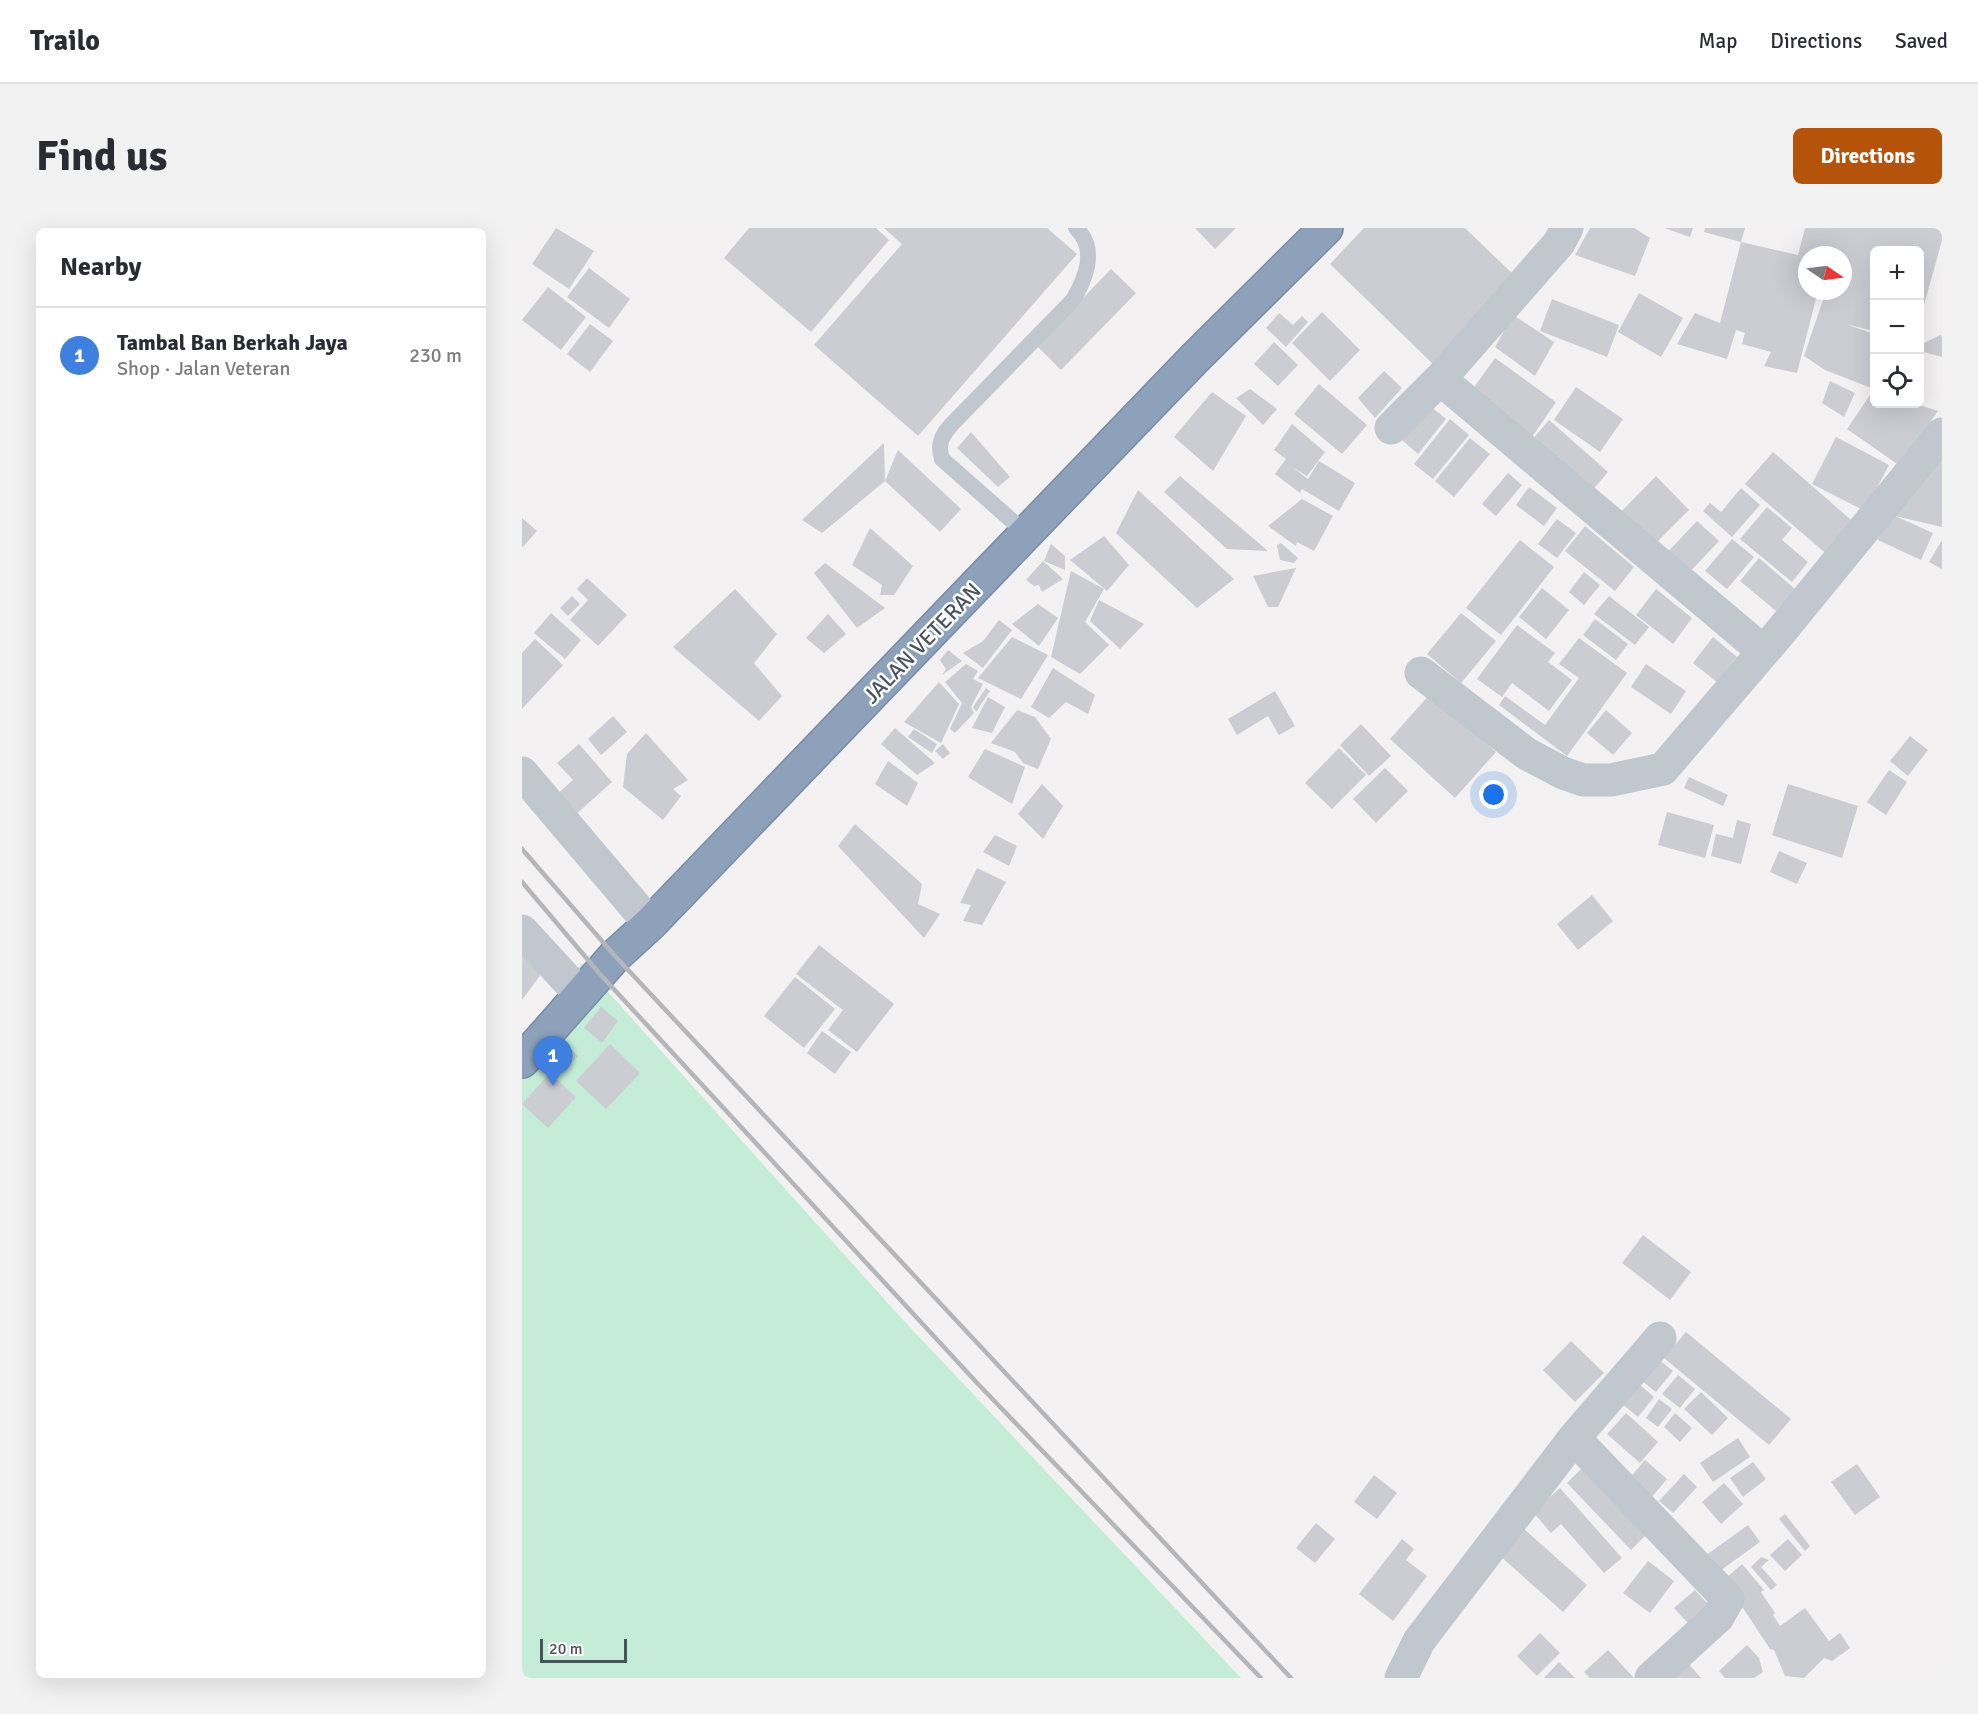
<!DOCTYPE html>
<html lang="en">
<head>
<meta charset="utf-8">
<style>
	body { margin:0; font-family:Signika,sans-serif; background:#f2f2f3; color:#2b2b33 }
	.controls { position:absolute; right:18px; top:18px; display:grid; overflow:hidden; border-radius:9px; box-shadow:0 6px 24px #0002 }
	.controls button { width:54px; height:54px; display:grid; place-items:center; padding:0; border:0; border-bottom:2px solid #e1e1e2; background:#fff; color:#2b2b33; font:30px sans-serif }
	.compass { position:absolute; left:1276px; top:18px; width:54px; height:54px; border-radius:50%; background:#fff; box-shadow:0 6px 24px #0002; rotate:103deg }
	.scale { position:absolute; left:18px; bottom:15px; width:87px; box-sizing:border-box; padding-left:6px; border:3px solid #4a535d; border-top:0; font-size:16px; line-height:21px; white-space:nowrap; color:#4a535d; -webkit-text-stroke:4px #fff; paint-order:stroke }
	.you { position:absolute; left:972px; top:567px; width:21px; height:21px; margin:-15px; border:4px solid #fff; border-radius:50%; background:#1a73e8; box-shadow:0 0 0 9px #1a73e833 }
	.badge { display:grid; place-items:center; width:39px; height:39px; border-radius:50%; background:#b45309; color:#fff; font-size:20px; font-weight:700 }
	.pin { position:absolute; translate:-50% -50px; filter:drop-shadow(0 2px 3px #0008) }
	.pin::after { content:''; position:absolute; top:32px; width:21px; height:18px; background:inherit; clip-path:polygon(0 0,100% 0,50% 100%) }
	.list { margin:0; padding:0; list-style:none }
	h2 { display:flex; justify-content:space-between; align-items:center; height:78px; margin:0; padding:0 24px; font-size:26px }
	h2 small { font-size:20px; font-weight:400; color:#7c7c81 }
	.list li { display:grid; grid-template-columns:39px 1fr auto; gap:18px; align-items:center; box-sizing:border-box; height:96px; padding:0 24px; border-top:2px solid #e1e1e2 }
	.list b { display:block; font-size:22px; white-space:nowrap }
	.list p { margin:0; font-size:20px; white-space:nowrap; color:#7c7c81 }
	.list em { font-size:20px; font-style:normal; color:#7c7c81 }
	.icon { flex:none; width:33px; height:33px; fill:none; stroke:currentColor; stroke-width:2; stroke-linecap:round; stroke-linejoin:round }
	.map { position:relative; flex:none; width:1420px; height:1450px; overflow:hidden; border-radius:9px }
	header { display:flex; align-items:center; gap:36px; box-sizing:border-box; height:84px; padding:0 30px; background:#fff; border-bottom:2px solid #e1e1e2 }
	header strong { font-size:28px }
	nav { display:flex; gap:33px; margin-inline-start:auto; font-size:21px }
	.intro { display:flex; align-items:center; justify-content:space-between; box-sizing:border-box; height:144px; padding:0 36px }
	h1 { margin:0; font-size:42px }
	.button { padding:15px 27px; border-radius:9px; background:#b45309; color:#fff; font-size:21px; font-weight:700 }
	main { display:flex; gap:36px; padding:0 36px }
	aside { flex:1; background:#fff; border-radius:9px; box-shadow:0 6px 24px #0002 }
	.map>svg:first-child { display:block }
</style>
</head>
<body>
<header>
<strong>Trailo</strong>
<nav><a>Map</a><a>Directions</a><a>Saved</a></nav>
</header>
<div class="intro"><h1>Find us</h1><a class="button">Directions</a></div>
<main>
<aside>
<h2>Nearby<small></small></h2>
<ul class="list">
<li><span class="badge" style="background:#3f7fe0">1</span><div><b>Tambal Ban Berkah Jaya</b><p>Shop · Jalan Veteran</p></div><em>230 m</em></li>
</ul>
</aside>
<div class="map">
<svg width="1420" height="1450" viewBox="0 0 1420 1450">
	<rect width="100%" height="100%" fill="#f3f1f1"/>
	<!-- green -->
	<path fill="#c4ecd6" d="M60 735 381 1092 719 1450H0V809Z"/>
	<!-- building -->
	<path fill="#cbcdd3" d="M34 0 72 23 47 61 10 36Z
		M227 0H354L367 12 289 104 202 30Z
		M362 0H525L555 26 396 208 292 117 380 16Z
		M673 0H714L693 21Z
		M842 0H943L997 52 914 139 808 36Z
		M1068 0H1112L1128 10 1113 48 1053 27Z
		M1142 0H1171L1168 9Z
		M1183 0H1223L1219 14 1182 4Z
		M1283 0H1420V12L1398 92V22H1352V103L1324 96 1352 106V176H1394L1416 183 1378 238 1325 201 1352 161 1303 142 1282 128 1304 63H1321V27H1285V63H1296L1275 145 1242 138 1249 124 1220 116 1223 105 1214 102 1205 131 1155 116 1173 85 1198 95 1219 14 1276 27Z
		M67 40 108 71 87 100 45 69Z
		M589 41 614 65 539 142 515 118Z
		M26 59 64 89 39 122 0 92Z
		M1117 65 1161 90 1139 129 1096 104Z
		M1030 71 1097 97 1085 129 1018 103Z
		M800 84 838 122 808 153 770 115Z
		M757 85 771 97 780 88 786 94 764 119 744 100Z
		M991 87 1032 114 1013 148 973 119Z
		M68 96 91 113 68 144 45 126Z
		M1418 107 1420 108V129L1398 123V117Z
		M752 114 776 137 756 158 732 136Z
		M973 130 1034 174 1008 212 946 168Z
		M862 143 880 160 853 190 836 170Z
		M1308 153 1333 165 1322 189 1300 175Z
		M797 156 845 197 820 226 772 186Z
		M1054 159 1101 191 1078 224 1032 192Z
		M728 161 755 181 741 197 714 170Z
		M690 164 724 188 691 243 652 209Z
		M900 171 924 191 896 226 872 205Z
		M928 191 947 207 911 251 892 236Z
		M1027 192 1086 244 1069 264 1009 213Z
		M770 196 803 224 785 248 770 239 786 251 797 233 833 255 817 283 780 261 778 265 753 246 764 231 752 222Z
		M449 204 488 249 476 259 435 220Z
		M1314 209 1367 237 1343 283 1290 256Z
		M948 210 968 226 932 269 913 253Z
		M362 215 363 253 300 305 280 292Z
		M376 222 439 281 418 304 363 253Z
		M1251 224 1335 297 1308 329 1223 256Z
		M1420 228V299L1373 288 1411 305 1399 332 1356 312 1368 286Z
		M986 245 1000 257 974 288 960 276Z
		M658 248 746 323 705 321 642 264Z
		M1134 248 1167 282 1128 321 1095 288Z
		M1007 259 1035 280 1022 298 994 277Z
		M1219 260 1238 277 1210 309 1181 283 1188 275 1199 284Z
		M616 262 712 351 675 380 594 305Z
		M780 271 811 288 792 323 775 314 774 318 746 298Z
		M1245 279 1270 300 1260 312 1286 334 1270 354 1218 311Z
		M0 290 15 303 0 320Z
		M1035 291 1054 305 1035 330 1016 316Z
		M1175 293 1197 313 1162 350 1141 329Z
		M1063 298 1112 339 1093 363 1043 323Z
		M348 300 391 338 372 367H358L360 357 330 337Z
		M582 308 607 337 585 363 548 332Z
		M1210 311 1232 329 1205 361 1183 343Z
		M998 312 1032 339 979 407 944 380Z
		M1420 312V341L1407 334Z
		M759 315 776 330 772 335 758 332 755 317Z
		M529 316 543 328V342L522 333Z
		M1237 330 1273 361 1254 383 1218 353Z
		M521 333 541 351 520 364 517 357 512 358 504 352Z
		M303 335 363 380 335 400 292 345Z
		M774 340 756 379H746L731 348Z
		M549 343 582 361 563 394 587 417 558 446 529 429Z
		M1062 344 1078 357 1062 377 1047 364Z
		M65 350 105 387 76 418 48 392 66 372 55 361Z
		M1020 360 1047 382 1024 411 997 389Z
		M213 361 255 406 232 435 260 468 237 493 151 419Z
		M1134 361 1170 390 1151 416 1114 387Z
		M50 368 58 376 46 388 38 380Z
		M1087 368 1127 399 1113 417 1072 386Z
		M577 372 622 396 598 421 568 393Z
		M516 376 536 390 517 418 490 396Z
		M29 385 59 412 43 431 12 405Z
		M939 385 974 413 939 455 905 426Z
		M306 386 324 406 302 425 284 410Z
		M1073 391 1106 416 1094 432 1061 407Z
		M477 392 490 402 461 440 441 425 461 413Z
		M995 397 1033 425 1026 434 1050 452 1027 483 990 455 980 469 955 451Z
		M490 409 526 427 499 471 456 450Z
		M1191 409 1215 429 1195 454 1171 435Z
		M1057 410 1105 445 1045 528 977 477 983 468 1023 497 1057 450 1037 436Z
		M13 411 41 437 0 481V425Z
		M426 422 440 433 420 447 424 441 418 432Z
		M444 436 456 443 451 451 461 456 449 479 452 485 433 505 428 501 440 475 423 454Z
		M1124 436 1164 463 1149 486 1109 459Z
		M531 440 573 467 566 486 544 474 527 490 509 479Z
		M417 454 437 476 419 515 382 494Z
		M464 460 468 463 454 484 451 479Z
		M753 463 773 498 757 507 746 488 715 507 706 491Z
		M909 465 974 524 933 570 868 511Z
		M466 469 483 479 470 505 450 500Z
		M495 482 513 489 529 511 516 541 501 535 493 524 469 515Z
		M1084 482 1110 505 1091 527 1065 505Z
		M91 488 105 504 79 527 66 511Z
		M839 496 869 528 847 548 818 517Z
		M373 500 413 535 395 547 359 516Z
		M392 501 415 516 410 525 386 509Z
		M124 505 166 552 151 561 159 568 141 592 101 559 105 526Z
		M1388 508 1406 522 1386 548 1368 533Z
		M57 516 90 554 51 589 33 568 51 552 35 535Z
		M421 516 428 525 421 531 413 523Z
		M817 520 844 547 810 581 783 555Z
		M463 521 503 539 490 576 446 549Z
		M366 533 396 555 385 578 353 556Z
		M863 540 886 563 854 595 831 571Z
		M1367 542 1385 554 1364 587 1345 574Z
		M1167 549 1206 567 1201 578 1162 560Z
		M520 556 541 578 521 611 496 586Z
		M1266 556 1336 578 1320 630 1250 607Z
		M1145 584 1192 597 1183 630 1136 617Z
		M1215 592 1229 596 1219 636 1189 628 1194 606 1211 610Z
		M333 596 400 656 396 676 418 686 402 710 316 618Z
		M473 607 495 618 487 638 461 624Z
		M1257 623 1285 635 1275 656 1248 644Z
		M455 640 484 654 460 697 441 693 449 677 438 675Z
		M1070 667 1091 693 1056 722 1035 696Z
		M297 717 372 776 335 824 306 802 321 782 274 746Z
		M0 726 19 746 0 772Z
		M273 749 313 781 282 820 242 788Z
		M79 779 96 793 80 815 62 800Z
		M300 803 329 824 313 846 285 825Z
		M40 812 56 828 38 846 23 829Z
		M88 816 118 845 84 881 54 853Z
		M28 845 54 869 26 900 0 876Z
		M1121 1007 1169 1044 1148 1072 1100 1035Z
		M1164 1104 1269 1191 1247 1217 1142 1130Z
		M1049 1113 1082 1145 1053 1174 1021 1142Z
		M1132 1128 1151 1143 1134 1164 1115 1149Z
		M1156 1147 1173 1161 1158 1180 1140 1166Z
		M1116 1155 1132 1169 1116 1189 1099 1175Z
		M1179 1164 1206 1190 1190 1207 1162 1181Z
		M1137 1171 1150 1181 1136 1199 1124 1190Z
		M1104 1185 1136 1214 1118 1235 1085 1206Z
		M1153 1185 1170 1200 1158 1214 1142 1199Z
		M1216 1210 1228 1229 1191 1254 1178 1235Z
		M1123 1232 1145 1251 1124 1276 1102 1257Z
		M1231 1234 1244 1251 1221 1269 1208 1250Z
		M1065 1235 1130 1301 1109 1322 1045 1255Z
		M1335 1236 1358 1269 1333 1287 1309 1254Z
		M1162 1246 1175 1259 1151 1285 1137 1273Z
		M852 1247 875 1265 855 1291 832 1274Z
		M1202 1255 1221 1276 1199 1296 1180 1274Z
		M1038 1260 1100 1330 1082 1345 1039 1296 1029 1305 1011 1284Z
		M1263 1286 1288 1318 1283 1323 1257 1291Z
		M794 1295 813 1311 793 1335 774 1320Z
		M1226 1297 1238 1314 1195 1345 1183 1328Z
		M1001 1300 1065 1357 1041 1384 977 1327Z
		M880 1311 892 1321 884 1332 905 1348 871 1393 837 1366Z
		M1266 1311 1280 1327 1263 1343 1248 1327Z
		M1239 1329 1247 1332 1239 1339 1255 1357 1249 1362 1229 1339Z
		M1126 1333 1152 1353 1128 1385 1101 1365Z
		M1220 1336 1242 1362 1239 1364 1253 1385 1251 1387 1258 1398 1283 1380 1307 1413 1318 1405 1328 1420 1310 1433 1302 1430 1282 1450 1263 1448 1252 1422 1248 1421 1221 1380 1217 1382 1196 1357Z
		M1173 1362 1194 1385 1174 1404 1152 1380Z
		M1018 1405 1038 1425 1015 1448 995 1428Z
		M1225 1417 1237 1430 1241 1444 1232 1450H1203L1197 1443Z
		M1086 1422 1112 1450H1068L1062 1444Z
		M1037 1434 1053 1450H1022Z
		M1165 1434 1179 1450H1145Z"/>
	<g fill="none" stroke-linecap="round" stroke-linejoin="round">
		<!-- highway casing -->
		<g stroke="#788ca7" stroke-width="36">
			<path id="highway" d="M0 833 93 728 128 696 672 131 804 0"/>
		</g>
		<!-- lane -->
		<path stroke="#c0c7ce" stroke-width="16" d="M505 306 420 231C415 216 420 207 430 196L551 72C564 50 576 21 554 0"/>
		<!-- street -->
		<path stroke="#c0c7ce" stroke-width="33" d="M918 151 1241 423
			M869 200 918 151 1037 15 1045 0
			M899 445 1005 526 1041 545 1061 552H1089L1141 541 1255 408 1420 206
			M0 545 128 696
			M0 703 58 766
			M1052 1210 1206 1371 1196 1389 1129 1450
			M879 1450 897 1413 1052 1210 1138 1110"/>
		<!-- highway -->
		<use href="#highway" stroke="#8da1bb" stroke-width="33"/>
		<!-- rail -->
		<path stroke="#b4b6ba" stroke-width="4.5" d="M0 621 93 728 769 1450
			M0 654 77 745 456 1156 739 1450"/>
	</g>
	<g text-anchor="middle" dominant-baseline="central" stroke-width="5" stroke-linejoin="round" paint-order="stroke">
		<!-- street labels -->
		<g font-size="22" fill="#4a535d" stroke="#fff">
			<text transform="translate(400 415) rotate(-46)">JALAN VETERAN</text>
		</g>
	</g>
</svg>
<div class="controls">
<button>+</button>
<button>−</button>
<button><svg class="icon" aria-label="locate" viewBox="0 0 24 24"><circle cx="12" cy="12" r="6"/><path d="M12 2v4M12 18v4M2 12h4M18 12h4"/></svg></button>
</div>
<svg class="compass" viewBox="-18 -18 36 36"><path d="M0-13l5 13h-10z" fill="#e53935"/><path d="M0 13l5-13h-10z" fill="#7c7c81"/></svg>
<div class="scale">20 m</div>
<div class="you"></div>
<div class="pin badge" style="left:31px;top:858px;background:#3f7fe0">1</div>
</div>
</main>
</body>
</html>
